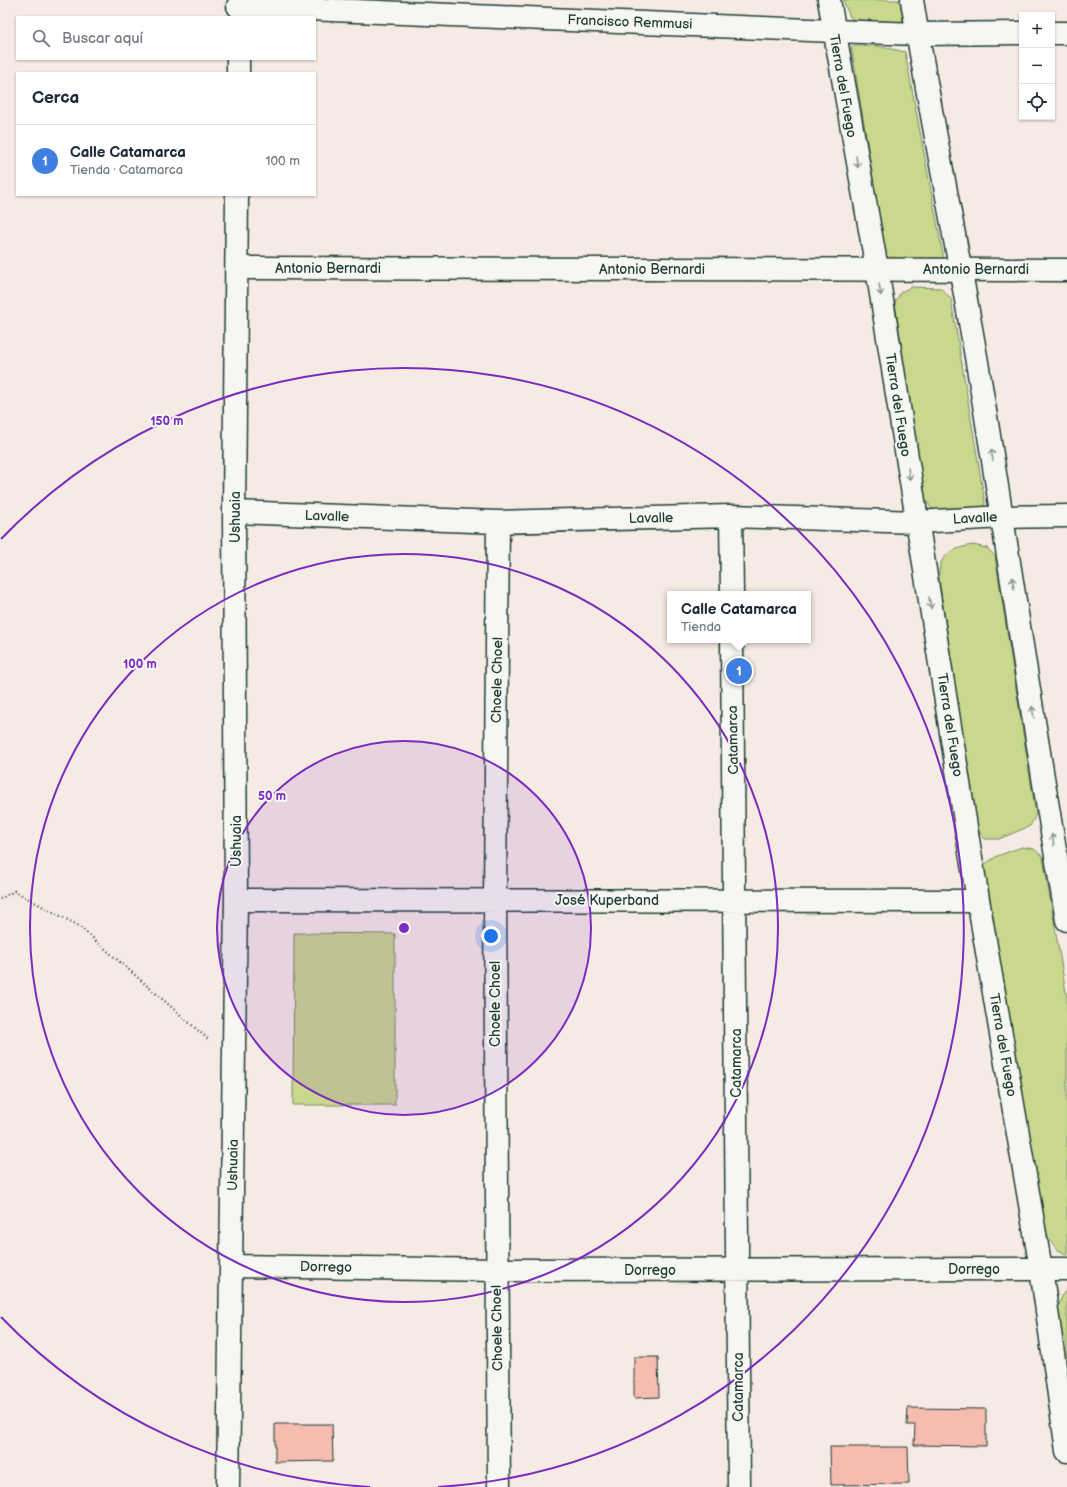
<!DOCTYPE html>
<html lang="es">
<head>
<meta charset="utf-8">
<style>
	body { margin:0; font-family:"Balsamiq Sans",sans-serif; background:#f6f6f7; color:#1f2937 }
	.controls { position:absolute; right:12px; top:12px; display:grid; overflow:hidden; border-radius:0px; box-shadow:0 1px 3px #0004 }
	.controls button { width:36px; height:36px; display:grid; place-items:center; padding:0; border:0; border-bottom:1px solid #e0e1e3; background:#fff; color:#1f2937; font:20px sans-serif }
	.you { position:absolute; left:491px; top:936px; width:14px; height:14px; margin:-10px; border:3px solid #fff; border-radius:50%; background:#1a73e8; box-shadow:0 0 0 6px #1a73e833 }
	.badge { display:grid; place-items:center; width:26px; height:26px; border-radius:50%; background:#db2777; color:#fff; font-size:13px; font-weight:700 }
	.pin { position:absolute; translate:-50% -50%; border:2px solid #fff; box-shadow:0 1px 4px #0006 }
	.popup { position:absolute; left:667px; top:591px; width:144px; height:52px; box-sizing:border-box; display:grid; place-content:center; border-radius:0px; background:#fff; filter:drop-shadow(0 1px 3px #0005); font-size:13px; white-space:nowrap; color:#747a83 }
	.popup b { font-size:15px; color:#1f2937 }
	.popup::after { content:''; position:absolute; left:50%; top:100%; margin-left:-8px; border:8px solid transparent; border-top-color:#fff }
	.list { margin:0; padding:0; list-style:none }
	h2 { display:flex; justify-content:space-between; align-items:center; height:52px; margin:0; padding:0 16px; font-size:17px }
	h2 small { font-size:13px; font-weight:400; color:#747a83 }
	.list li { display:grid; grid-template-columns:26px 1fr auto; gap:12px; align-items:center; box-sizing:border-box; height:72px; padding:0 16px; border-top:1px solid #e0e1e3 }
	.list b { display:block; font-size:15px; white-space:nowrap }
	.list p { margin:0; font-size:13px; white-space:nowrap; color:#747a83 }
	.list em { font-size:13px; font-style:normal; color:#747a83 }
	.icon { flex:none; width:22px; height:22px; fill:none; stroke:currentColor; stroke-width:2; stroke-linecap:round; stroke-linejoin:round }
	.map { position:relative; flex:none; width:1067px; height:1487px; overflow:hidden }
	.search { position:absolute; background:#fff; box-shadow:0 1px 3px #0004; left:16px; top:16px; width:300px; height:44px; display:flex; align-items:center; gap:10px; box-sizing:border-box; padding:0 14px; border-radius:0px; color:#747a83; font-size:15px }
	.panel { position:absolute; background:#fff; box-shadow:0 1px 3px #0004; left:16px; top:72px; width:300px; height:124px; border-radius:0px }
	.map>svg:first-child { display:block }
</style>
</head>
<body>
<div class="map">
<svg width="1067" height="1487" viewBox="0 0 1067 1487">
	<rect width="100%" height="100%" fill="#f6eae5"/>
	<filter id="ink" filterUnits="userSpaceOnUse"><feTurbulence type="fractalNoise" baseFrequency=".025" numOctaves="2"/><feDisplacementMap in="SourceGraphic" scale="8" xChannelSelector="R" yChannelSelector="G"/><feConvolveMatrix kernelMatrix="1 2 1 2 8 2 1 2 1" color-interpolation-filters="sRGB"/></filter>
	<g filter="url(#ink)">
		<!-- green -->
		<path fill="#c9d88c" stroke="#748a60" d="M843 0H900L903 21 900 28 872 30 850 17Z
			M851 46H878L905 52 944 260 893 266 886 256Z
			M911 287 941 288 951 299 985 503 982 514 934 512 923 496 895 302 901 292Z
			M973 545 987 548 995 556 1036 815 1030 826 999 839H985L977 829 939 579C938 554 951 549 973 545Z
			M1022 847 1034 849 1043 857 1067 998V1255L1057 1249 1045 1235 982 866 997 856Z
			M294 933 395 934V1105H293Z
			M1067 1289V1379L1056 1312 1063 1294Z"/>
		<!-- building -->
		<path fill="#f6bcaf" stroke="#1f3d34" d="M634 1357H658L659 1397 634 1398Z
			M908 1408 986 1409V1446L914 1445 915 1425H907Z
			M275 1424H332L333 1461 275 1462Z
			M830 1447H908L909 1484 831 1485Z"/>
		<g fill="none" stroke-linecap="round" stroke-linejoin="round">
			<!-- street casing -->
			<g stroke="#1f3d34" stroke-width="25">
				<path id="street" d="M238 6 833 31 918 34 1022 33
					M1052 33H1067
					M238 73V59
					M237 268 1067 270
					M234 512 498 522 731 516 917 522 1002 517 1067 516
					M731 516 732 594
					M498 522 495 900 499 1487
					M732 640 739 1487
					M236 900 978 901
					M232 1266 496 1270 1041 1269
					M228 1487 236 900 234 512 237 195"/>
			</g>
			<!-- secondary casing -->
			<g stroke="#1f3d34" stroke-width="25">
				<path id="secondary" d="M829 0 877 269 971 858 1041 1269 1067 1451
					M912 0C932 125 958 249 979 374 1009 556 1035 738 1067 920
					M1041 1269H1067"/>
			</g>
			<!-- path -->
			<path stroke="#1f3d34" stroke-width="2.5" stroke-dasharray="1 3" stroke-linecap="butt" d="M0 899 14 891 79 926 209 1040"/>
			<!-- street -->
			<use href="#street" stroke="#f6f6f2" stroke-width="22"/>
			<!-- secondary -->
			<use href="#secondary" stroke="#f6f6f2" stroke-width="22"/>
		</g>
		<!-- one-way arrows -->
		<defs><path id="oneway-shaft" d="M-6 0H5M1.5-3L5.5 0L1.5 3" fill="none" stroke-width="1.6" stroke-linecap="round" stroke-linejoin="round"/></defs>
		<g stroke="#8a9a93">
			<use href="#oneway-shaft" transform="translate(857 162) rotate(80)"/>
			<use href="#oneway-shaft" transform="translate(880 290) rotate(81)"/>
			<use href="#oneway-shaft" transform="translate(992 455) rotate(-99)"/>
			<use href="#oneway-shaft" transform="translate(909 474) rotate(81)"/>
			<use href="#oneway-shaft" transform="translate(1013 583) rotate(-99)"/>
			<use href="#oneway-shaft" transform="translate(930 603) rotate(81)"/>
			<use href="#oneway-shaft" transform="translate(1033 712) rotate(-99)"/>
			<use href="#oneway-shaft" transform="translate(1053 840) rotate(-100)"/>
		</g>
	</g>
	<!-- distance rings -->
	<circle cx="404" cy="928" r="187" fill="#7b2cbf" fill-opacity=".12"/>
	<g fill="none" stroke="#7b2cbf" stroke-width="2">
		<circle cx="404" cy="928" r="187"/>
		<circle cx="404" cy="928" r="374"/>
		<path d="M370 1487A560 560 0 0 1 1 1317M1 539A560 560 0 1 1 438 1487"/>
	</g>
	<g text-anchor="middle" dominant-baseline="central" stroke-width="4" stroke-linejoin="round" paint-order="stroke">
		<!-- street labels -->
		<g font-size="14" fill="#1f3d34" stroke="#f6f6f2">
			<text transform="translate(630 22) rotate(2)">Francisco Remmusi</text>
			<text transform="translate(843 86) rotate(80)">Tierra del Fuego</text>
			<text x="328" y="268">Antonio Bernardi</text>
			<text x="652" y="269">Antonio Bernardi</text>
			<text x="976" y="269">Antonio Bernardi</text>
			<text transform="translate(898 405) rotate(81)">Tierra del Fuego</text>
			<text transform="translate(327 516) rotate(2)">Lavalle</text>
			<text transform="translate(235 517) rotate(-90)">Ushuaia</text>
			<text transform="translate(651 518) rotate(-1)">Lavalle</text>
			<text transform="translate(975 518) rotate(-3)">Lavalle</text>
			<text transform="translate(497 680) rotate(-89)">Choele Choel</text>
			<text transform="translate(950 725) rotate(81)">Tierra del Fuego</text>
			<text transform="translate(733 740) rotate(-91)">Catamarca</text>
			<text transform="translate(236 841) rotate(-90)">Ushuaia</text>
			<text x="607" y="900">José Kuperband</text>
			<text transform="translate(495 1004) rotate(-90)">Choele Choel</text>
			<text transform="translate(1003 1045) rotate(80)">Tierra del Fuego</text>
			<text transform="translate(736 1063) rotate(-90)">Catamarca</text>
			<text transform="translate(233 1165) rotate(-89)">Ushuaia</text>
			<text transform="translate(326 1267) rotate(1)">Dorrego</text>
			<text x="974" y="1269">Dorrego</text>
			<text x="650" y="1270">Dorrego</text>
			<text transform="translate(497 1328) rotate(-91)">Choele Choel</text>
			<text transform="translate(738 1387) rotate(-90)">Catamarca</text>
		</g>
	</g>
	<circle cx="404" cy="928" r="6" fill="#7b2cbf" stroke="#f6f6f2" stroke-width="2"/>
	<g font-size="12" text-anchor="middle" font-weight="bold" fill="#7b2cbf" stroke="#f6f6f2" stroke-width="4" stroke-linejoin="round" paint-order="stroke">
		<text x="167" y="425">150 m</text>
		<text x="140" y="668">100 m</text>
		<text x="272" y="800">50 m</text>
	</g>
</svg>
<div class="controls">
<button>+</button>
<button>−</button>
<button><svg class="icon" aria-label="locate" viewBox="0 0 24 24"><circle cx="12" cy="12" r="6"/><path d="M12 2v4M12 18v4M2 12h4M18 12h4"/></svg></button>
</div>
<div class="you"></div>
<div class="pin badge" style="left:739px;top:671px;background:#3f7fe0">1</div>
<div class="popup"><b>Calle Catamarca</b>Tienda</div>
<div class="search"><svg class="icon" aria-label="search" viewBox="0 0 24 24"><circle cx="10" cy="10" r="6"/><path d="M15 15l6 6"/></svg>Buscar aquí</div>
<section class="panel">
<h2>Cerca<small></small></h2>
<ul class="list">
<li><span class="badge" style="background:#3f7fe0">1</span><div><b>Calle Catamarca</b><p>Tienda · Catamarca</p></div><em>100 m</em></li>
</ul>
</section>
</div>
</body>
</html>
